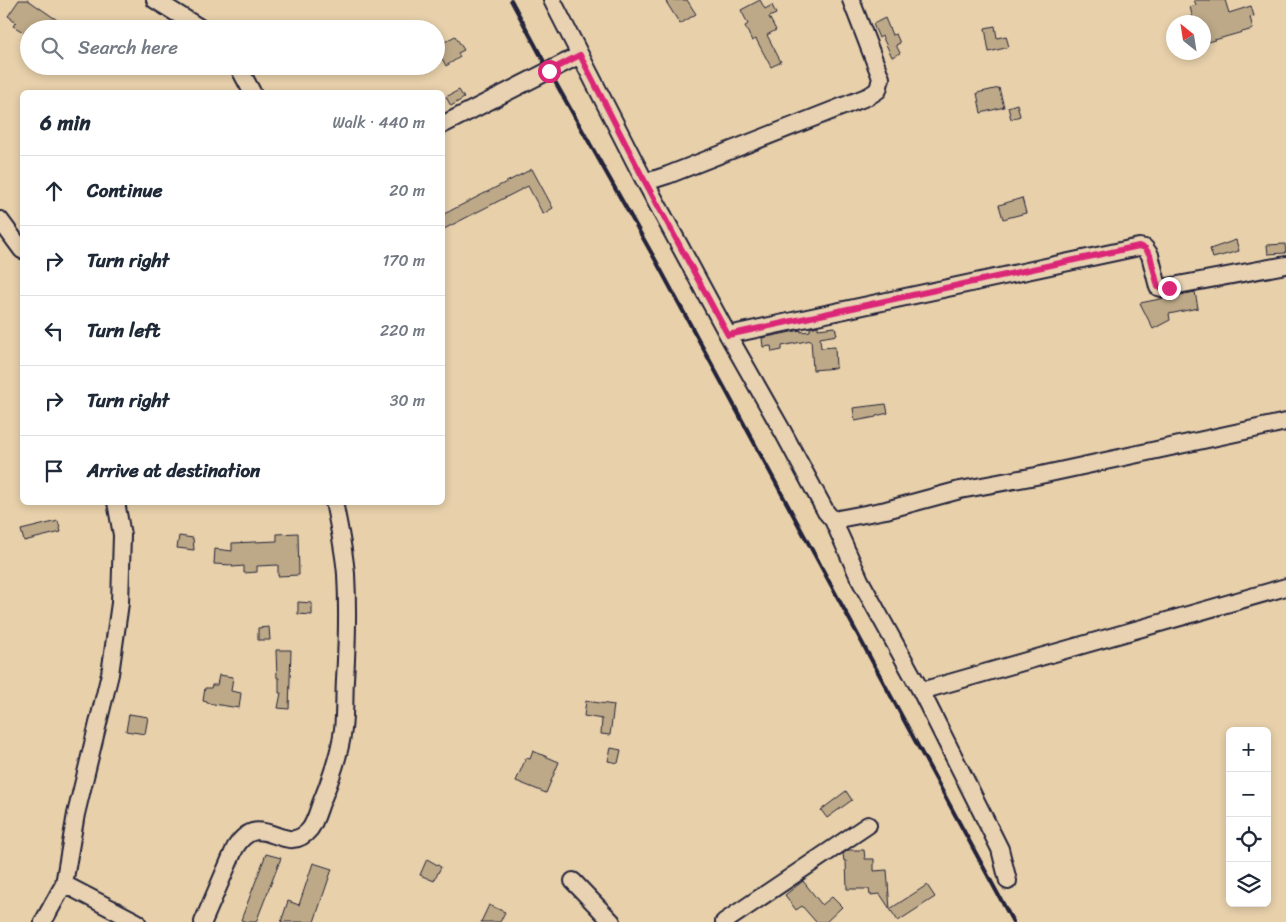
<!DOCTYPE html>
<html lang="en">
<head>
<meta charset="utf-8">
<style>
	body { margin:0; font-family:Sriracha,sans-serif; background:#f6f6f7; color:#1f2937 }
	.controls { position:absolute; right:15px; bottom:15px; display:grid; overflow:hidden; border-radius:8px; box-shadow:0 2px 8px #0003 }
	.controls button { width:45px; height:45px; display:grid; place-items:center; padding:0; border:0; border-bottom:1px solid #e0e1e3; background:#fff; color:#1f2937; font:25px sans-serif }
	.compass { position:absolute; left:1166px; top:15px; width:45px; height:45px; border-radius:50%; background:#fff; box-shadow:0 2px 8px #0003; rotate:330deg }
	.stop { position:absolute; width:15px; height:15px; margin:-11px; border:4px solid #db2777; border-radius:50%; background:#fff }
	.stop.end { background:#db2777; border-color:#fff; box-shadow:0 1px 5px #0008 }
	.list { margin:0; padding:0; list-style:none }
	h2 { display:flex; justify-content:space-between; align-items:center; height:65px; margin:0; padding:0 20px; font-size:21px }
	h2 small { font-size:16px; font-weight:400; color:#747a83 }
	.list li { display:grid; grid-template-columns:32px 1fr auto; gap:15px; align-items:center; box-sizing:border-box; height:70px; padding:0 20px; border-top:1px solid #e0e1e3 }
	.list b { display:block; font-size:19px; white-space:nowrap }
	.list em { font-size:16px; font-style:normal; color:#747a83 }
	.icon { flex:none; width:28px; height:28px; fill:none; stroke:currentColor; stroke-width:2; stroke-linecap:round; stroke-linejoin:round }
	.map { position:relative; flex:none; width:1286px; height:922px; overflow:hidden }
	.search { position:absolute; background:#fff; box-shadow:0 2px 8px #0003; left:20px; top:20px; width:425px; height:55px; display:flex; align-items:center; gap:12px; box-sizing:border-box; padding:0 18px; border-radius:28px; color:#747a83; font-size:19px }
	.panel { position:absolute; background:#fff; box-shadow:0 2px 8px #0003; left:20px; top:90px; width:425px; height:415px; border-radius:8px }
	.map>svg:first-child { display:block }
</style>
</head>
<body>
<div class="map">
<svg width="1286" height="922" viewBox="0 0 1286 922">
	<rect width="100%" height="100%" fill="#e7d0aa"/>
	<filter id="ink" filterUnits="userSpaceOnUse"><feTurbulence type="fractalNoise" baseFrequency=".02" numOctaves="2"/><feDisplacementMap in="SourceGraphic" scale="10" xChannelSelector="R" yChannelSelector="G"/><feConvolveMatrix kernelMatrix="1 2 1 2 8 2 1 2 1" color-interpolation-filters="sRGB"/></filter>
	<g filter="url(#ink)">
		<!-- building -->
		<path fill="#bda987" stroke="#22223b" d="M19 0H28L60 22 56 29H28L25 33 13 26 16 22 8 16Z
			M665 0H687L696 14 680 24Z
			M760 0 765 9 772 5 776 14 769 17 776 30 767 35 781 62 771 67 756 39 752 41 745 26 748 24 741 10Z
			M1194 0H1225L1229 13 1251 6 1254 16 1250 17 1253 29 1204 43V22H1194L1190 7 1196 5Z
			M885 18 892 35 896 34 900 43 896 45 900 53 892 57 882 36 879 38 873 24Z
			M995 26 997 38 1006 36 1009 47 989 52 985 28Z
			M455 36 464 50 458 53 460 57 446 66 436 47Z
			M999 88 1004 107 981 113 977 93Z
			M459 90 464 98 451 106 446 97Z
			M1017 104 1020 116 1011 119 1008 107Z
			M532 169 553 208 543 214 528 186 442 230V215Z
			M1022 198 1026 213 1003 219 999 205Z
			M1236 240 1239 251 1213 258 1210 249Z
			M1285 244 1286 253 1268 254 1267 245Z
			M1195 292 1198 308 1169 314 1170 320 1153 329 1140 303Z
			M818 326V329L835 327 837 335 820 338 821 348 835 347 836 368 813 370 811 340 782 346V350L772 352 771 346 763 347 762 338 801 330V332L810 331V328Z
			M886 404 888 413 876 416V417L855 421 853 408Z
			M58 521 61 532 24 541 21 530Z
			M298 533 299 575 278 576V565L257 566V572L244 573V566L232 567V565L214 564 215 549 232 551V543L277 541V534Z
			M179 536 193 538 194 550 177 548Z
			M298 602 312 603V615L298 614Z
			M269 627 270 640H258V628Z
			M276 650H291L289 709 278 708 281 693H279V678H277Z
			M219 675 233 677 231 691 241 693 239 708 207 703V702L203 701 205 688H211L212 685H217Z
			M586 701 614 705 610 735 601 734 602 719 584 716Z
			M129 714 148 717 145 734 126 731Z
			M611 748 621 750 618 763 608 761Z
			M533 751 559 762 546 793 516 781 526 758 530 759Z
			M846 791 852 800 827 818 821 810Z
			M848 850H864L865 859H874V871L887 870 890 909 880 894 870 895 869 889H847L846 861H844L843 854Z
			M266 854 281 858 256 922H247L241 920Z
			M427 859 441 867 434 881 420 875Z
			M313 863 332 869 314 922H281L288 901 299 905Z
			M803 881 822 905 832 897 842 907 826 922H816L802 906 796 910 785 895Z
			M927 885 935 897 898 921 890 909Z
			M489 905 505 912 500 922H481Z"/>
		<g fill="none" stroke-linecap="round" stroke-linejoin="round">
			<!-- minor casing -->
			<g stroke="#22223b" stroke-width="20">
				<path id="minor" d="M155 0 202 29
					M552 0 642 176 728 335 783 432 826 512 833 520 860 580 921 691 1000 849 1008 881
					M238 66 252 92
					M442 125 580 55
					M646 182 668 175 869 96 878 90 881 78 851 0
					M0 220 22 250
					M728 335 1139 247 1145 248 1150 255 1158 287 1162 288 1286 265
					M833 520 886 510 960 490 1036 476 1286 422
					M921 691 1286 587
					M573 881 612 922
					M64 884 76 814 110 674 120 603 122 535 116 502
					M43 922 64 884 137 922
					M203 922 235 848C261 806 285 860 310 829 316 821 319 807 323 798 332 776 340 753 343 729 345 713 344 696 345 680 347 645 348 609 346 574 344 550 339 526 334 502
					M724 922 868 825"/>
			</g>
			<!-- minor -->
			<use href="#minor" stroke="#e8d2b1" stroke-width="16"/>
			<!-- rail -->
			<path stroke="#22223b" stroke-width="4" d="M511 0 549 71 656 261 1013 922"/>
		</g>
	</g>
	<g fill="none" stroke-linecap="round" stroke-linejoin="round" filter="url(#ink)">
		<!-- route -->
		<path stroke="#db2777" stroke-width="6" d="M549 71 580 55 642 176 728 335 1139 246 1145 248 1150 255 1158 287 1169 288"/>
	</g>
</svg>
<div class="controls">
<button>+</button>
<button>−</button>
<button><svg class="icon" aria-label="locate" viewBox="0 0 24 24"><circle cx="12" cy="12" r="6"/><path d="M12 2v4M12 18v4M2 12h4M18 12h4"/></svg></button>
<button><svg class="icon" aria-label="layers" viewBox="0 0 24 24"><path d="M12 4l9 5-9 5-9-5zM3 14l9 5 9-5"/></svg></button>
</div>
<svg class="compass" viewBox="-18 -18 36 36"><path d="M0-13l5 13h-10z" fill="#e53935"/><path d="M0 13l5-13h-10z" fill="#747a83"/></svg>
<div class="stop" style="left:549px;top:71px"></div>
<div class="stop end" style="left:1169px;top:288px"></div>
<div class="search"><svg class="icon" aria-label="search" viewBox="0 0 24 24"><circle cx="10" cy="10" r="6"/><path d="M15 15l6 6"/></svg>Search here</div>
<section class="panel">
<h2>6 min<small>Walk · 440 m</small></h2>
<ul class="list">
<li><svg class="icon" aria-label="ahead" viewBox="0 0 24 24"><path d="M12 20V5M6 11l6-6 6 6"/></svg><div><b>Continue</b></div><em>20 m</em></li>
<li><svg class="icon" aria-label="right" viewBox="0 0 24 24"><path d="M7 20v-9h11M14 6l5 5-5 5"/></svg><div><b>Turn right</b></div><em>170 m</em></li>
<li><svg class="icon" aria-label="left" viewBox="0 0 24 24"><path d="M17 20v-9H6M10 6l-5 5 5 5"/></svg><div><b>Turn left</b></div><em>220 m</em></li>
<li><svg class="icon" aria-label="right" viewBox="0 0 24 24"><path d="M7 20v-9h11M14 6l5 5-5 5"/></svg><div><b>Turn right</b></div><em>30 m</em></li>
<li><svg class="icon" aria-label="arrive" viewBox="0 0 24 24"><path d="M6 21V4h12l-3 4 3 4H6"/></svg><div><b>Arrive at destination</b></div></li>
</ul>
</section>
</div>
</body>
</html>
